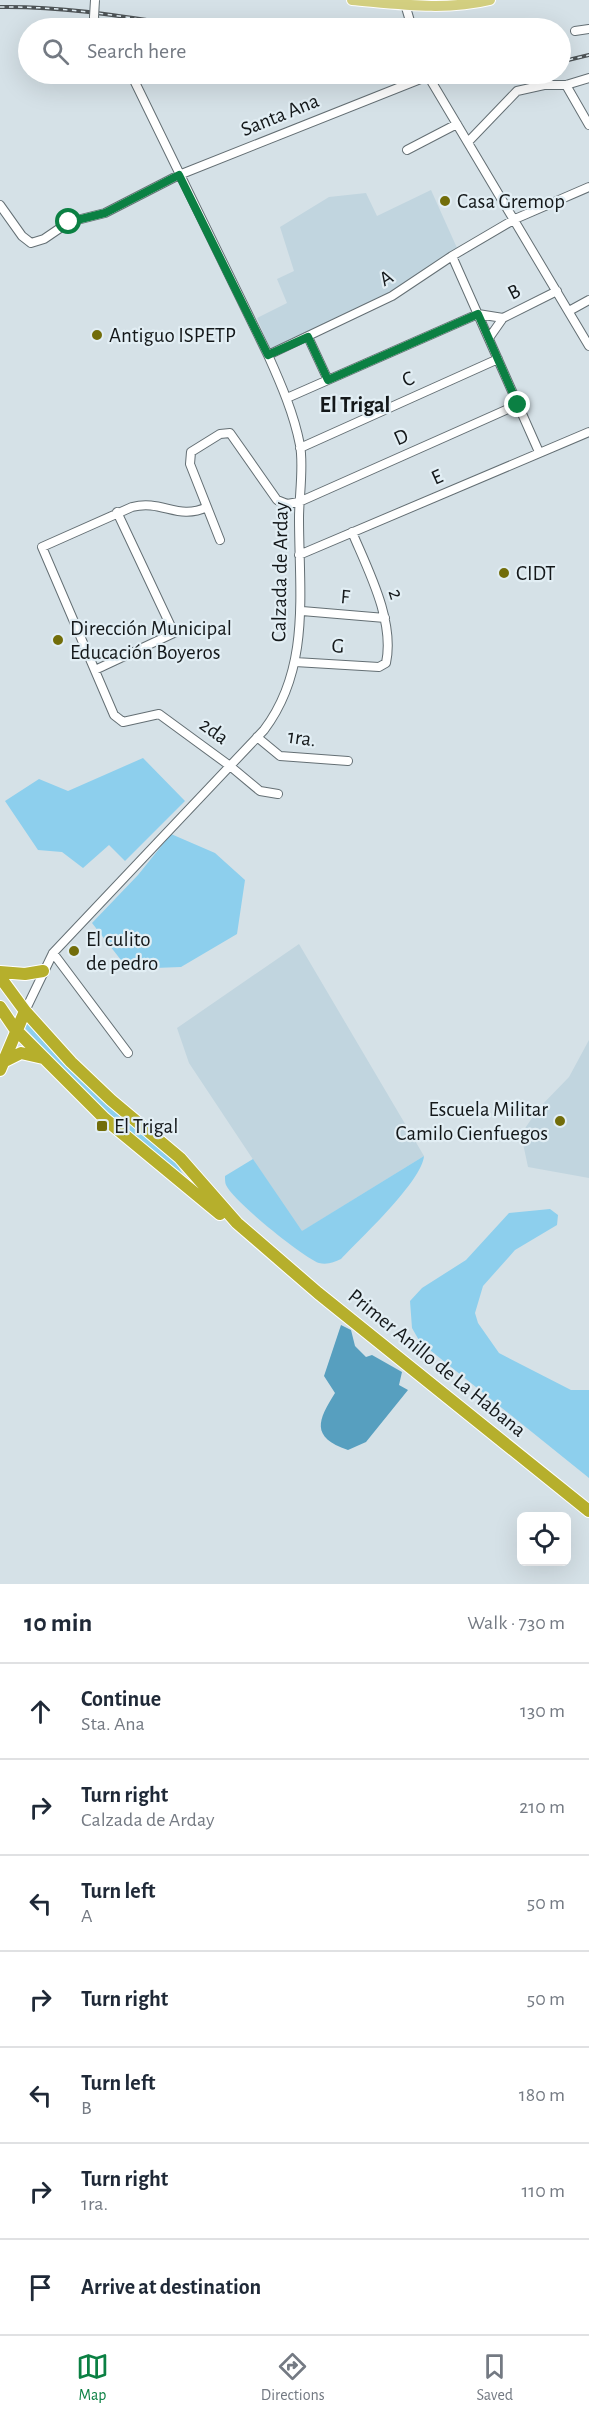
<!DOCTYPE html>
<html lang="en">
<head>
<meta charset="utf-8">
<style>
	body { margin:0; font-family:"Alegreya Sans",sans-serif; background:#f6f6f7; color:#1f2937 }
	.controls { position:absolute; right:18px; bottom:18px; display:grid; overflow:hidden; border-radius:9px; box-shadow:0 6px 24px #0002 }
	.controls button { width:54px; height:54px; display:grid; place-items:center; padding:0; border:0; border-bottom:2px solid #e0e1e3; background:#fff; color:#1f2937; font:30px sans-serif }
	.stop { position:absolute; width:18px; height:18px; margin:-14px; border:4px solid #0b8043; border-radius:50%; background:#fff }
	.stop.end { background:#0b8043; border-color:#fff; box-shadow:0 2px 6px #0008 }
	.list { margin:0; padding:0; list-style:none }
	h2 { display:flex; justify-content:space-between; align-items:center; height:78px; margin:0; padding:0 24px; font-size:26px }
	h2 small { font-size:20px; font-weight:400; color:#747a83 }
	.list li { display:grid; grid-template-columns:39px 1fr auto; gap:18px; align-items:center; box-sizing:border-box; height:96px; padding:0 24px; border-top:2px solid #e0e1e3 }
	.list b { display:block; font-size:22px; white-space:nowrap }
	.list p { margin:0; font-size:20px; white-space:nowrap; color:#747a83 }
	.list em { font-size:20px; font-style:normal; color:#747a83 }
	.icon { flex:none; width:33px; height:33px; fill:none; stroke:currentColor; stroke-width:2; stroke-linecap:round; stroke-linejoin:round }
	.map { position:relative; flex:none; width:589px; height:1584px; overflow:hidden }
	.search { position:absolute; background:#fff; box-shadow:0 6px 24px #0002; left:18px; right:18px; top:18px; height:66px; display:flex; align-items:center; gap:15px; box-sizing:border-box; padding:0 21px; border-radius:33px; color:#747a83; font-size:22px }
	.sheet { height:750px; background:#fff }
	nav { display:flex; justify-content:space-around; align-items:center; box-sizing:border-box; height:84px; border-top:2px solid #e0e1e3; background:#fff; font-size:16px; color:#747a83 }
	nav a { display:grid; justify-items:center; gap:3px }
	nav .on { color:#0b8043 }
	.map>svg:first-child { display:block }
</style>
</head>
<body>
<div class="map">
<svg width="589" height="1584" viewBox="0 0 589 1584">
	<rect width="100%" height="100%" fill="#d5e1e7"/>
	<!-- built -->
	<path fill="#c1d5df" d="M431 190 457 248 386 294 270 349 257 318 287 303 277 279 294 271 280 227 329 197 366 193 377 216Z
		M299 944 424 1156 301 1232 189 1063 177 1028Z
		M589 1040V1178L528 1167 521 1134 539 1108 569 1077Z"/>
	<!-- green -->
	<path fill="#8dcfed" d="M143 758 185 801 125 861 109 845 83 868 62 852 38 850 5 801 39 779 68 791Z
		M171 834 215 853 245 880 237 934 181 967 128 969 92 923 138 875Z
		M28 1018 173 1156 187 1183C130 1134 75 1084 25 1028Z
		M424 1156C422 1181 361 1238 341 1259 334 1262 328 1265 319 1263 303 1257 233 1201 226 1185 225 1183 225 1179 225 1176L253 1159 302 1231Z
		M550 1209 558 1215 557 1225 515 1250 483 1286 475 1313 478 1323 499 1353 571 1390H589V1478L420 1342 412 1328 410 1301 422 1288 466 1260 509 1213Z"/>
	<!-- water -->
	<path fill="#579fbf" d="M341 1325 351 1330 355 1346 366 1357 372 1355 402 1372 399 1385 408 1390 366 1442 348 1450C310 1437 318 1420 335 1393L324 1376Z"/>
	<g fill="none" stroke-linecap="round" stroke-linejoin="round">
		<!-- minor casing -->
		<g stroke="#646f74" stroke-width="10">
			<path id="minor" d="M405 4 412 28
				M94 17 96 28
				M575 31 589 29
				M427 74 589 346
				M566 85 589 125
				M468 142 517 91 544 85H566L589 78
				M407 150 457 124
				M0 205 22 236 31 243 44 239 69 222 105 213 179 175 428 76
				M452 256 539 452
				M569 311 589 300
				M308 337 328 380
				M489 338 503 318
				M268 355 392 296 452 256 515 219 589 187
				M287 398 478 314 503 318 557 291
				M300 448 498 359
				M207 507C178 521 162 499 132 507L42 547 114 715 123 722 159 714 230 766 260 791 278 794
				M220 540 190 464 191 452 220 434 230 433 277 500 287 504 299 502 517 405
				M299 555 589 432
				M302 611 385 618
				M295 662 379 667 386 663C395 621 368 570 352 532
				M95 670 174 633 117 512
				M257 737 280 756 348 761
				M53 953 128 1053
				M25 1011 53 953 264 730C311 668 299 592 299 518 299 496 304 467 300 445 294 414 281 384 268 355L131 74"/>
		</g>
		<!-- major casing -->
		<g stroke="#fff" stroke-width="12">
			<path id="major" d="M352 0C398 4 445 11 490 0"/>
		</g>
		<!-- highway casing -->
		<g stroke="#fff" stroke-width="14">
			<path id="highway" d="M0 972 25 974 43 971
				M0 977 25 1011 71 1062 111 1100 180 1158 237 1223 318 1293 589 1511
				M0 1007 15 1029 105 1119 220 1214
				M5 1061 21 1053 43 1058
				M0 1070 25 1011"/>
		</g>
		<!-- minor -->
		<use href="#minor" stroke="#fff" stroke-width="8"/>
		<!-- major -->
		<use href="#major" stroke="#d3cf80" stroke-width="10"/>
		<!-- highway -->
		<use href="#highway" stroke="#b6af2c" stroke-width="12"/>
		<!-- rail casing -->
		<g stroke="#4d5356" stroke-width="4">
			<path id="rail" d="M0 7C67 6 132 18 197 28
				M560 62 589 55"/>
		</g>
		<!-- rail -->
		<use href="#rail" stroke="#e2eef4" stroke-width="1.5" stroke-dasharray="4.5" stroke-linecap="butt"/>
		<!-- minor-bridge casing -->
		<g stroke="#646f74" stroke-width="10" stroke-linecap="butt">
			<path id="minor-bridge" d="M94 17 95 0"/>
		</g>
		<!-- minor-bridge -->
		<use href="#minor-bridge" stroke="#fff" stroke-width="8"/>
	</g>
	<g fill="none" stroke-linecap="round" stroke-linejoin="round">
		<!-- route -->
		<path stroke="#0b8043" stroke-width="8" d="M69 222 105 213 179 175 268 355 308 337 328 380 478 314 518 405"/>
	</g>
	<!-- markers -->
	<g fill="#726d0a" stroke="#e2eef4" stroke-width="2">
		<circle cx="445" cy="201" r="6"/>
		<circle cx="97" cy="335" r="6"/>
		<circle cx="504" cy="573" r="6"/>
		<circle cx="58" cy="640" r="6"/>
		<circle cx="74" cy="951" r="6"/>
		<circle cx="560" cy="1121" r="6"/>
		<rect x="96" y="1120" width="12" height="12" rx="3"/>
	</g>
	<g text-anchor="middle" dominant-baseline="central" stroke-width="4.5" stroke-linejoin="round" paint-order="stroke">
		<!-- street labels -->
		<g font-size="21" fill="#14181a" stroke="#e2eef4">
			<text transform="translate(280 115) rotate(-22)">Santa Ana</text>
			<text transform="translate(386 278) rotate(-31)">A</text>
			<text transform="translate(514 292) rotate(-27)">B</text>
			<text transform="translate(408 379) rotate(-24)">C</text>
			<text transform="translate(401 437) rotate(-24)">D</text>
			<text transform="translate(437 477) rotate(-24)">E</text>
			<text transform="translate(280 572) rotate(-89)">Calzada de Arday</text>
			<text transform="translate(396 594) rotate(72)">2</text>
			<text transform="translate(345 597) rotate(5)">F</text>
			<text transform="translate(338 646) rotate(3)">G</text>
			<text transform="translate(214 731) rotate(36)">2da</text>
			<text transform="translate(302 738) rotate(8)">1ra.</text>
			<text transform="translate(437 1363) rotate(39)">Primer Anillo de La Habana</text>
		</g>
		<!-- poi labels -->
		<g font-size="21" fill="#14181a" stroke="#e2eef4" text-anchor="start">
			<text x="457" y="201">Casa Gremop</text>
			<text x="109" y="335">Antiguo ISPETP</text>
			<text x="516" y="573">CIDT</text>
			<text x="70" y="628">Dirección Municipal<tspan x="70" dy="24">Educación Boyeros</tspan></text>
			<text x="86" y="939">El culito<tspan x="86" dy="24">de pedro</tspan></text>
			<text x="548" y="1109" text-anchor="end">Escuela Militar<tspan x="548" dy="24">Camilo Cienfuegos</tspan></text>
			<text x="114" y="1126">El Trigal</text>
		</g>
		<!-- neighbourhood labels -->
		<g font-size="22" font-weight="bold" fill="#14181a" stroke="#e2eef4">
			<text x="355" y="405">El Trigal</text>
		</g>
	</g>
</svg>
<div class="controls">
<button><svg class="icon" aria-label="locate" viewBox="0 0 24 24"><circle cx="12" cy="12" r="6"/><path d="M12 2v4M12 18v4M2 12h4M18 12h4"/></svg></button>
</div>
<div class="stop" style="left:69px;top:222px"></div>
<div class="stop end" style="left:518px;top:405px"></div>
<div class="search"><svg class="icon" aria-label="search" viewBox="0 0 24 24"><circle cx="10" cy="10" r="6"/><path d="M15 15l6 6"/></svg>Search here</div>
</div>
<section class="sheet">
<h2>10 min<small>Walk · 730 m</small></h2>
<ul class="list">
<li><svg class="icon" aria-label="ahead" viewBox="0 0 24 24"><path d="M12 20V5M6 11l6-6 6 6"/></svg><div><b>Continue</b><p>Sta. Ana</p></div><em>130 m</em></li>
<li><svg class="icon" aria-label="right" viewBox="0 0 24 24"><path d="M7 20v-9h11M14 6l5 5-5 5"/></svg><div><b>Turn right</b><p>Calzada de Arday</p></div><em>210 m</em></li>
<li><svg class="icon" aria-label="left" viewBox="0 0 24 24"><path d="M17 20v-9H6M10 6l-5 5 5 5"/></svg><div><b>Turn left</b><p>A</p></div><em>50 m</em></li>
<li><svg class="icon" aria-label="right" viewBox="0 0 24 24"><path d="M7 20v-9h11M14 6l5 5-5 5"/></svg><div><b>Turn right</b></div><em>50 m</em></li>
<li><svg class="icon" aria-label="left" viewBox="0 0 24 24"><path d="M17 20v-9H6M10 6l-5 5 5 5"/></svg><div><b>Turn left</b><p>B</p></div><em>180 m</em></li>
<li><svg class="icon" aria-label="right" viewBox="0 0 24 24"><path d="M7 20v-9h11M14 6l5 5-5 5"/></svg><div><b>Turn right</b><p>1ra.</p></div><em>110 m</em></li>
<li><svg class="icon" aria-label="arrive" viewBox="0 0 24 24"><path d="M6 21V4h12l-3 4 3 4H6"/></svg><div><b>Arrive at destination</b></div></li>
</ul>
</section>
<nav>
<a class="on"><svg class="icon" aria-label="map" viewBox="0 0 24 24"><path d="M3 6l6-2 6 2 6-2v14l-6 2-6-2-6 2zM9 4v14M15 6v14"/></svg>Map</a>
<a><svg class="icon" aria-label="directions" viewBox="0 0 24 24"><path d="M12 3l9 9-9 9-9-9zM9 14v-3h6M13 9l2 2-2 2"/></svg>Directions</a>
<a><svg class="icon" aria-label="saved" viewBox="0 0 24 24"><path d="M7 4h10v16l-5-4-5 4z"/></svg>Saved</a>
</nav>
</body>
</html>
